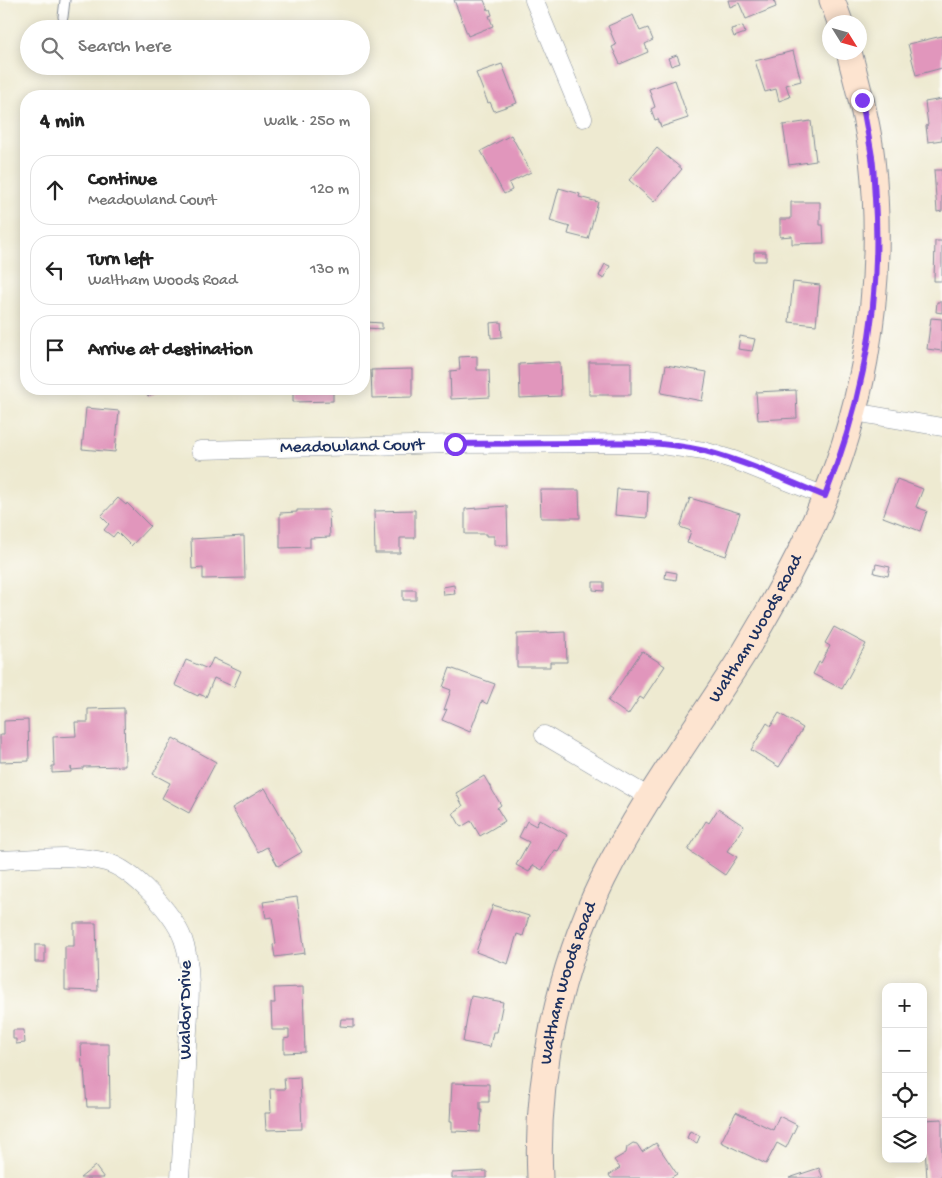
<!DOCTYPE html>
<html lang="en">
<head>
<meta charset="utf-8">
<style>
	body { margin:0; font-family:"Gochi Hand",sans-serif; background:#f6f6f6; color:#222 }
	.controls { position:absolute; right:15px; bottom:15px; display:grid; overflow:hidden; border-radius:10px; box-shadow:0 2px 12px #0003 }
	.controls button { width:45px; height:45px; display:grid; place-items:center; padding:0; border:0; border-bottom:1px solid #e0e0e0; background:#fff; color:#222; font:25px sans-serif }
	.compass { position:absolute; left:822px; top:15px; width:45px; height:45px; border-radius:50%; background:#fff; box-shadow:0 2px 12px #0003; rotate:127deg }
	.stop { position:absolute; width:15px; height:15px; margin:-11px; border:4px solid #7c3aed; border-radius:50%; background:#fff }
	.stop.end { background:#7c3aed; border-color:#fff; box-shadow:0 1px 5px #0008 }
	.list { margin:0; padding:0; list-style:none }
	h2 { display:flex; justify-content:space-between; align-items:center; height:65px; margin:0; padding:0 20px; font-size:21px }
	h2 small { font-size:16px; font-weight:400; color:#767676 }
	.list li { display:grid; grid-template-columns:32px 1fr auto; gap:15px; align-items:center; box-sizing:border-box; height:70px; margin:0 10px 10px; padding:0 10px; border:1px solid #e0e0e0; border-radius:20px }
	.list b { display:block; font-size:19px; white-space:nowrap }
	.list p { margin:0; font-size:16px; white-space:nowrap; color:#767676 }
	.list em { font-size:16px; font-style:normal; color:#767676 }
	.icon { flex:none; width:28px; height:28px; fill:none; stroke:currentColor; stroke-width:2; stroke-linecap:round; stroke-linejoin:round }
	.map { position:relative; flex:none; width:942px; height:1178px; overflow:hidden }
	.search { position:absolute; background:#fff; box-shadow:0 2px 12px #0003; left:20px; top:20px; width:350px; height:55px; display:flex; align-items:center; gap:12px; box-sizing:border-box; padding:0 18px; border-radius:28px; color:#767676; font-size:19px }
	.panel { position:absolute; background:#fff; box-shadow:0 2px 12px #0003; left:20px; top:90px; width:350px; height:305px; border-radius:20px }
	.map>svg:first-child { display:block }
</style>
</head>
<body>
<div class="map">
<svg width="942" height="1178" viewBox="0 0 942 1178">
	<rect width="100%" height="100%" fill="#fdfcf7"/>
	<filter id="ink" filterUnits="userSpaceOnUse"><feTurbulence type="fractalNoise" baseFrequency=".02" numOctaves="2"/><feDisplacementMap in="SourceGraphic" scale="10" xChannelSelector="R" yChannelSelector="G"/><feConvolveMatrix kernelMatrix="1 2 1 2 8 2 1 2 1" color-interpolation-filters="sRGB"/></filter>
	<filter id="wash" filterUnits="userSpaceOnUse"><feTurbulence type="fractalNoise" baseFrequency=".0096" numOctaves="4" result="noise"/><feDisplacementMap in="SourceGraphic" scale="20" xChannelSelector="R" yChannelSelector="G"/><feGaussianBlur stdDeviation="1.12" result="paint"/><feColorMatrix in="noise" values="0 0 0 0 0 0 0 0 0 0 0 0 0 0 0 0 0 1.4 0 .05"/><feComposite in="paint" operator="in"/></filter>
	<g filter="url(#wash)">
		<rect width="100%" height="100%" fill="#eeead1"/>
		<g id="blocks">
			<!-- building -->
			<path fill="#e196bc" d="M454 0H484L488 10 490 9 492 15 489 16 493 26 468 36Z
				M728 0H774L776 7 746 19 739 3 730 7Z
				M633 15 640 31 648 28 653 40 645 44 648 52 620 64 612 47 616 45 608 26Z
				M743 26 745 33 734 37 731 29Z
				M942 36V68L916 75 908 44Z
				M793 51 801 81 786 85 790 97 779 101 776 89 765 92 755 61Z
				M677 55 680 63 671 66 668 58Z
				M502 64 517 103 494 111 490 102 488 103 476 73Z
				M675 80 688 118 661 127 658 119 655 120 651 109 655 107 649 89Z
				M942 99V140L928 142 926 126 928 125 925 102Z
				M811 121 816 161 789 165 783 125Z
				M511 135 531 172 509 183 512 190 504 194 481 151Z
				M657 148 682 169 654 202 629 180Z
				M934 170H942V211L937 212Z
				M559 188 580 194 579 197 598 202 588 239 568 234 570 227 550 221Z
				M791 202H820V225H823L824 243 792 244V236L780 237V219H791Z
				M935 241H942V281H934Z
				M754 252H766V261H754Z
				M605 264 610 266 604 279 599 276Z
				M793 282 820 285 816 325 789 322Z
				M937 302H942V313L936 312Z
				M931 318 942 319V351L927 349Z
				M366 322 382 323V329L366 328Z
				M501 322 502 337 491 338 490 323Z
				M740 336 755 339 752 351 738 349Z
				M477 356V370H489L490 397 451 399 450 371 460 370 459 357Z
				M560 362 561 396 520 398 519 364Z
				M589 362H631V395H589Z
				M666 365 707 372 702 401 661 393Z
				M412 369V397L372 398 371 370Z
				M145 389H165L148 396Z
				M293 389H333V401L293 402Z
				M796 390 797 418 758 420 756 392Z
				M86 408 119 411 115 452 82 449Z
				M897 479 923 489 916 507 927 511 920 531 883 517Z
				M617 489 648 491 647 518 615 515Z
				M540 490H579L580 518H541Z
				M118 498 126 505 127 503 150 526 131 546 117 532 113 537 104 530 109 524 101 516Z
				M690 498 740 513 726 556 687 543 691 531 680 527Z
				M507 506 508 545H494V536H486V534H465V509Z
				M297 510H329L330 537 310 538V547L280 548V513L297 512Z
				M415 510V538H400V553H375L374 511Z
				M244 536 245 578 203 579V568L192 569 191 539Z
				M876 564 890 567 888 576 874 573Z
				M666 571 677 573 676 580 665 578Z
				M593 582H604V591L593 590Z
				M454 585 455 594 444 595 443 587Z
				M403 590H416V600H403Z
				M834 627 866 644 842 689 813 674 819 662 821 663 830 646 825 643Z
				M566 632 567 662H550V667H517V634Z
				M642 651 665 666 643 699 640 697 628 715 608 701Z
				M213 658 241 671 234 687 214 678 206 697 199 694 198 696 175 685 186 660 208 669Z
				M450 668 495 684 487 704 482 701 470 732 442 720 447 709 444 710 451 690 443 687Z
				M124 708 125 766 83 767V769L72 770 71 767V772L52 773V766H54L53 737 76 736 75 722H88V709Z
				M779 713 803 728 779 767 751 750 767 723 771 726Z
				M28 720 29 761 0 762V735H4V721Z
				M173 738 216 762 189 813 162 798 170 783 153 774Z
				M484 776 501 805 497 808 505 821 480 836 471 821 461 827 453 813 463 806 456 793Z
				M265 788 302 852 278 866 267 847 258 852 232 808Z
				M718 809 744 826 727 851 737 857 725 875 688 850 706 821 709 823Z
				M539 819 567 835 558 851 555 850 542 870 533 865 529 872 516 865 529 842 519 837 527 821 536 826Z
				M297 897 305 953 275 957 273 945 276 944 272 917 266 918 263 902Z
				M493 905 529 916 523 936 517 934 508 964 476 952 486 922H487Z
				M74 923H96L98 991 65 990V946H74Z
				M35 945H45V962H35Z
				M303 987 305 1052 284 1053V1039L289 1038V1030H272L271 1003H275L274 988Z
				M471 996 503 1002 497 1032H493L490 1047 463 1042Z
				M341 1019H354V1027L340 1026Z
				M13 1030H24L25 1043 16 1044V1039H13Z
				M81 1044H109L110 1107H87L84 1067H82Z
				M300 1077 302 1129 266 1130 265 1113H271L270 1089H285L284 1078Z
				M452 1083 489 1084V1102H480V1110H482L480 1132 452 1131V1121H450Z
				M736 1112 773 1130 779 1116 797 1125 786 1148 777 1143 766 1164 721 1142Z
				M942 1119V1178H927L923 1120Z
				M690 1131 700 1136 697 1143 687 1138Z
				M633 1143 637 1144 642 1152 656 1143 677 1174 670 1178H611L609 1175 620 1168 614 1160 626 1153 627 1147Z
				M95 1166 104 1178H80Z
				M819 1168 823 1178H789Z
				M487 1171V1178H452V1173Z"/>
		</g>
	</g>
	<g filter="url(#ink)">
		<use href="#blocks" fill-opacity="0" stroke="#848c98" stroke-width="1"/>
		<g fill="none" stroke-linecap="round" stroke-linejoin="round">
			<!-- lane casing -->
			<g stroke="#848c98" stroke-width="11">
				<path id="lane" d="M63 17 65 0"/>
			</g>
			<!-- street casing -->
			<g stroke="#848c98" stroke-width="19">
				<path id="street" d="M534 0 583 118
					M854 412 942 427
					M200 450 455 444 647 443 704 451 734 460 825 496
					M544 735 649 797
					M0 860C33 859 74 853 106 862 134 870 173 913 183 939 194 969 189 1012 187 1045 185 1089 183 1134 180 1178"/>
			</g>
			<!-- secondary casing -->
			<g stroke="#848c98" stroke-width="27">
				<g id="secondary">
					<path d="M832 0 840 22"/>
					<path id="s1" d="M540 1178C535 1078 559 969 603 879 643 799 697 728 744 653 764 620 783 586 800 552 862 431 887 294 872 159 868 123 858 87 849 52"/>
				</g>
			</g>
			<!-- lane -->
			<use href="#lane" stroke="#fff" stroke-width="9"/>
			<!-- street -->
			<use href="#street" stroke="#fff" stroke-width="18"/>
			<!-- secondary -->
			<use href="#secondary" stroke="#fde4d0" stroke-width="25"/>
		</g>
	</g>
	<g fill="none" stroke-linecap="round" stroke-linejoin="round" filter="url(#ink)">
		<!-- route -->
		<path stroke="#7c3aed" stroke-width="6" d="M455 444C497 444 538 443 580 443 621 442 664 441 705 451 746 462 786 480 825 496 863 401 882 301 875 198 874 185 874 170 872 157 869 138 865 119 862 100"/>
	</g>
	<g text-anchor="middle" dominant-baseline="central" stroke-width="4" stroke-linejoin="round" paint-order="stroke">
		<!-- street labels -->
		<g font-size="18" fill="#1b2f5e" stroke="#fdfcf7">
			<text transform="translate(352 447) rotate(-1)">Meadowland Court</text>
			<text stroke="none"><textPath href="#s1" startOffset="602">Waltham Woods Road</textPath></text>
			<text stroke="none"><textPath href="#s1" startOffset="198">Waltham Woods Road</textPath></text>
			<text transform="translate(186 1010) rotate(-90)">Waldor Drive</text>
		</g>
	</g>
</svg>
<div class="controls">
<button>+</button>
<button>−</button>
<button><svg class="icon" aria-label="locate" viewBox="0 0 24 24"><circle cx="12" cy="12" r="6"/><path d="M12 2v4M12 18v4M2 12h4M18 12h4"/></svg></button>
<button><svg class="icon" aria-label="layers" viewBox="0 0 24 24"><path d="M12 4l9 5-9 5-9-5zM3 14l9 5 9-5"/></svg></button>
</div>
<svg class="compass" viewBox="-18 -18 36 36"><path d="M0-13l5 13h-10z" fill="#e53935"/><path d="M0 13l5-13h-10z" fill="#767676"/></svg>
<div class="stop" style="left:455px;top:444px"></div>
<div class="stop end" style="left:862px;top:100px"></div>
<div class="search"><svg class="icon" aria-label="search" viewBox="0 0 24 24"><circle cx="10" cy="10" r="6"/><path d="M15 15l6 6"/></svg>Search here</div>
<section class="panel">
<h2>4 min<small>Walk · 250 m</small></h2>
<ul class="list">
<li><svg class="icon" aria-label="ahead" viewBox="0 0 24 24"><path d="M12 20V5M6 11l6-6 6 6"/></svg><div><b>Continue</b><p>Meadowland Court</p></div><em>120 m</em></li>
<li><svg class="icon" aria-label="left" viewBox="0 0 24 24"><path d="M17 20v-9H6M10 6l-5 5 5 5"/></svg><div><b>Turn left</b><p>Waltham Woods Road</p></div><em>130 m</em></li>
<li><svg class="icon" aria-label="arrive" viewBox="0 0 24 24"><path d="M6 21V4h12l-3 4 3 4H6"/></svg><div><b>Arrive at destination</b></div></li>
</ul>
</section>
</div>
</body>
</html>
